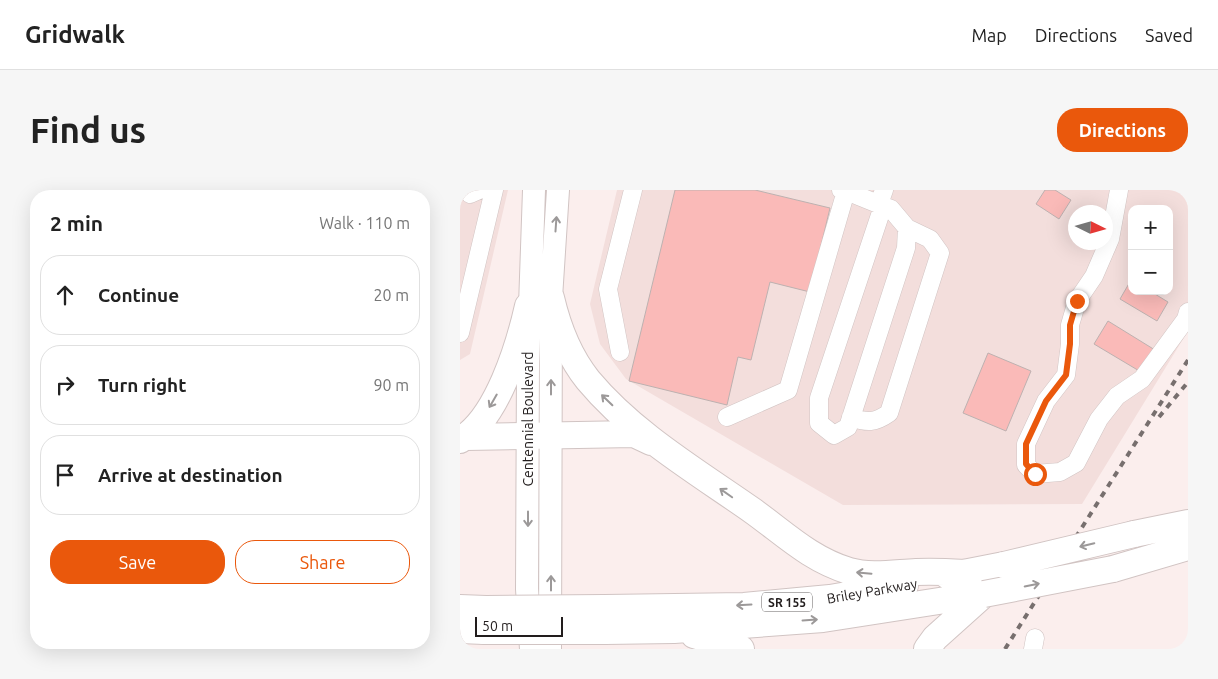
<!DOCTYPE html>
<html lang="en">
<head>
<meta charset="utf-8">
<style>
	body { margin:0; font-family:Ubuntu,sans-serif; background:#f6f6f6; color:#222 }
	.controls { position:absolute; right:15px; top:15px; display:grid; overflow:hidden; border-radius:10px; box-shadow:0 5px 20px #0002 }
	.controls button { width:45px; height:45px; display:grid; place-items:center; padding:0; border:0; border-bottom:1px solid #e0e0e0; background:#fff; color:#222; font:25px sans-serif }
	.compass { position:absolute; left:608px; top:15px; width:45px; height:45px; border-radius:50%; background:#fff; box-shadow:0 5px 20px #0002; rotate:95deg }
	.scale { position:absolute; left:15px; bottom:12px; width:88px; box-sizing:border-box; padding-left:5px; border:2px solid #221d1d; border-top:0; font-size:14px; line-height:18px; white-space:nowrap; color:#221d1d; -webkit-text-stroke:4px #fff; paint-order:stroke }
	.stop { position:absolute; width:15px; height:15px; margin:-11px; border:4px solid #ea580c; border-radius:50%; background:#fff }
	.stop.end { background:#ea580c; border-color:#fff; box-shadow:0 1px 5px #0008 }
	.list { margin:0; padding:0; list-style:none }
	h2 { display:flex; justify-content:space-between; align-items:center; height:65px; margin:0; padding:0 20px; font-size:21px }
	h2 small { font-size:16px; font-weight:400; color:#767676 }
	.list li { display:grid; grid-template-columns:32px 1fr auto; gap:15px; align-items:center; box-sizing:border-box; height:80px; margin:0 10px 10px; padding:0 10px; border:1px solid #e0e0e0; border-radius:20px }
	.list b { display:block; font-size:19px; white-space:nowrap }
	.list em { font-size:16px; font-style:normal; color:#767676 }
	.actions { display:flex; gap:10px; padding:15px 20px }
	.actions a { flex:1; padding:11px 0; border:1px solid #ea580c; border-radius:20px; text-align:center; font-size:18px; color:#ea580c }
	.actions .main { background:#ea580c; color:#fff }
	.icon { flex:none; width:28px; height:28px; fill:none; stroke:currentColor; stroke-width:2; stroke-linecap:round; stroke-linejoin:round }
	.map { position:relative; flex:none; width:728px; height:459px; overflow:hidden; border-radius:20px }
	header { display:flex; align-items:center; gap:30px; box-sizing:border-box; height:70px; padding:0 25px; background:#fff; border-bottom:1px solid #e0e0e0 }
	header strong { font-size:24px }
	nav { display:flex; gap:28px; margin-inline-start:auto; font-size:18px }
	.intro { display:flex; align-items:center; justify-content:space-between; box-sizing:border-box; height:120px; padding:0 30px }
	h1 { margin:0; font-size:35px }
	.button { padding:12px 22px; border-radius:20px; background:#ea580c; color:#fff; font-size:18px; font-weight:700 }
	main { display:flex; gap:30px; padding:0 30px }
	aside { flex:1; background:#fff; border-radius:20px; box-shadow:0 5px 20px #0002 }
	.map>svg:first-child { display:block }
</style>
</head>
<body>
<header>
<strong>Gridwalk</strong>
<nav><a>Map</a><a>Directions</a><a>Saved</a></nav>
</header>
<div class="intro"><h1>Find us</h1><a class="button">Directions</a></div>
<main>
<aside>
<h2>2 min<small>Walk · 110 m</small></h2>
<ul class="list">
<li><svg class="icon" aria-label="ahead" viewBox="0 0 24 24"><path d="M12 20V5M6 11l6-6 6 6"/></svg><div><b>Continue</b></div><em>20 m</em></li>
<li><svg class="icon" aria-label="right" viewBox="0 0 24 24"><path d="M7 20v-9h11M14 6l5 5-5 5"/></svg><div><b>Turn right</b></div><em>90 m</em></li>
<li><svg class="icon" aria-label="arrive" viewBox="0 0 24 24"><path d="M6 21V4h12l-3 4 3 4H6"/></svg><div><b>Arrive at destination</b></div></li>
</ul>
<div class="actions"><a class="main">Save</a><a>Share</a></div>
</aside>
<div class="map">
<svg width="728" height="459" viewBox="0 0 728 459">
	<rect width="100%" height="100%" fill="#fbeeed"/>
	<!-- built -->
	<path fill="#f3dedc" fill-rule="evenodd" d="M0 0H48L10 164 0 170Z
		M157 0H728V141L622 314 383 315 166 189 140 154 130 114ZM672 19H709V101H672ZM616 22H646V52H616Z"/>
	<!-- building -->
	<path fill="#fabab8" stroke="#bdb1b0" d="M215 0H295L370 18 350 102 310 92 291 170 278 167 267 215 169 191Z
		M585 0H595L611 10 599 29 576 14Z
		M671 90 672 101H690L708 112 697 131 660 109Z
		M648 131 695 160 681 182 634 154Z
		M528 163 571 181 546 241 503 223Z"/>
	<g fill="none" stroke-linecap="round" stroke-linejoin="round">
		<!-- minor casing -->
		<g stroke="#d1c4c3" stroke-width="19">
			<path id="minor" d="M8 0 10 4 19 0
				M659 0 650 49 634 86 617 111 610 135V154L606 185 586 211 566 254V275L575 284 600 282 616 273 639 229 657 206 682 189 726 129 728 122
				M386 1 423 16 359 208V233L374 245 388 237 446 58 447 38 431 19 423 16
				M419 14 424 0
				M0 143 34 0
				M160 162 148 99 173 0
				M267 227 328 200 386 1 381 0
				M391 227C407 233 415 233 429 223L480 63 470 49 447 38
				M573 459 575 448"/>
		</g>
		<!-- major casing -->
		<g stroke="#d1c4c3" stroke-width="24">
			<path id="major" d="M71 459 67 399 68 174 74 0
				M90 459 91 108 98 0"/>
		</g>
		<!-- highway casing -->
		<g stroke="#d1c4c3" stroke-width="28">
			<path id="highway" d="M91 108C98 138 108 165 128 190 173 244 236 281 293 321 325 344 350 369 389 381 410 387 434 383 456 382 473 381 489 382 505 383
				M6 247 174 244 191 252
				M0 250C37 229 59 156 68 116
				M674 344 728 333
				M653 379 728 357
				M488 386 544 375
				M0 418 26 419
				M145 418 284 416 370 408 445 395
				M0 440 24 441
				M145 441 214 440 363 429 524 404
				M234 445 281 459
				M467 459 475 448 524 404"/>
		</g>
		<!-- minor -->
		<use href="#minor" stroke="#fff" stroke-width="18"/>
		<!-- major -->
		<use href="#major" stroke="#fff" stroke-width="22"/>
		<!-- highway -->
		<use href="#highway" stroke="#fff" stroke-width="26"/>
		<!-- rail -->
		<path stroke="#776f6e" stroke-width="4" stroke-dasharray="6 6" stroke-linecap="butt" d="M699 227 728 192
			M545 459 728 170"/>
		<!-- highway-bridge casing -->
		<g stroke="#d1c4c3" stroke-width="28" stroke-linecap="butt">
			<path id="highway-bridge" d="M544 375 674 344
				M524 404 653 379
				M26 419 145 418
				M24 441H145"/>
		</g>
		<!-- highway-bridge -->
		<use href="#highway-bridge" stroke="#fff" stroke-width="26"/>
	</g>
	<!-- one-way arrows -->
	<defs><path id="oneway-shaft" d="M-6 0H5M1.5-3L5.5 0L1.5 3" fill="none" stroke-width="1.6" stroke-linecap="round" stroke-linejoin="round" transform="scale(1.25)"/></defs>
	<g stroke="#9c9999">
		<use href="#oneway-shaft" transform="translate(96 34) rotate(-86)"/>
		<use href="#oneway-shaft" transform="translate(91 197) rotate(-90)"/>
		<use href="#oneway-shaft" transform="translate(147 210) rotate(-136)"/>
		<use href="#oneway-shaft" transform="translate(33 211) rotate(120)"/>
		<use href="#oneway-shaft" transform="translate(266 303) rotate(-145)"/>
		<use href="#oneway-shaft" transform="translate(68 329) rotate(90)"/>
		<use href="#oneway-shaft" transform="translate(627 355) rotate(167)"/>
		<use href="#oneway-shaft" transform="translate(404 383) rotate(-175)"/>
		<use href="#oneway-shaft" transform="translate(91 393) rotate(-90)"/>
		<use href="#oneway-shaft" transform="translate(572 395) rotate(-11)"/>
		<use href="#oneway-shaft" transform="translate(284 415) rotate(177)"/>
		<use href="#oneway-shaft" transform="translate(350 430) rotate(-4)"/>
	</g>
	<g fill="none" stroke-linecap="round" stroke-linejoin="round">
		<!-- route -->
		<path stroke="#ea580c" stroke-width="6" d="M575 284 566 274V254L586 211 606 185 610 154V135L617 111"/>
	</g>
	<g text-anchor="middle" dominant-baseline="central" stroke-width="4" stroke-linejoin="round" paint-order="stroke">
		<!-- shield labels -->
		<rect fill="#fff" stroke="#646161" stroke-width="1" x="302" y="402.5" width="50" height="19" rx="4"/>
		<g font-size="12" font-weight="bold" fill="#221d1d">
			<text x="327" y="412">SR 155</text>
		</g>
		<!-- street labels -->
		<g font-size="14" fill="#221d1d" stroke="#fff">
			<text transform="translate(68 229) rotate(-90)">Centennial Boulevard</text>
			<text transform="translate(412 401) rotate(-10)">Briley Parkway</text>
		</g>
	</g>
</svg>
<div class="controls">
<button>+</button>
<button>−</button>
</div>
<svg class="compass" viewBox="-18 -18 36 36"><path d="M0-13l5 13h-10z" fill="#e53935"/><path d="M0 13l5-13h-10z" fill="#767676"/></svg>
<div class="scale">50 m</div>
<div class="stop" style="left:575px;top:284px"></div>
<div class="stop end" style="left:617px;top:111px"></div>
</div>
</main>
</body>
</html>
